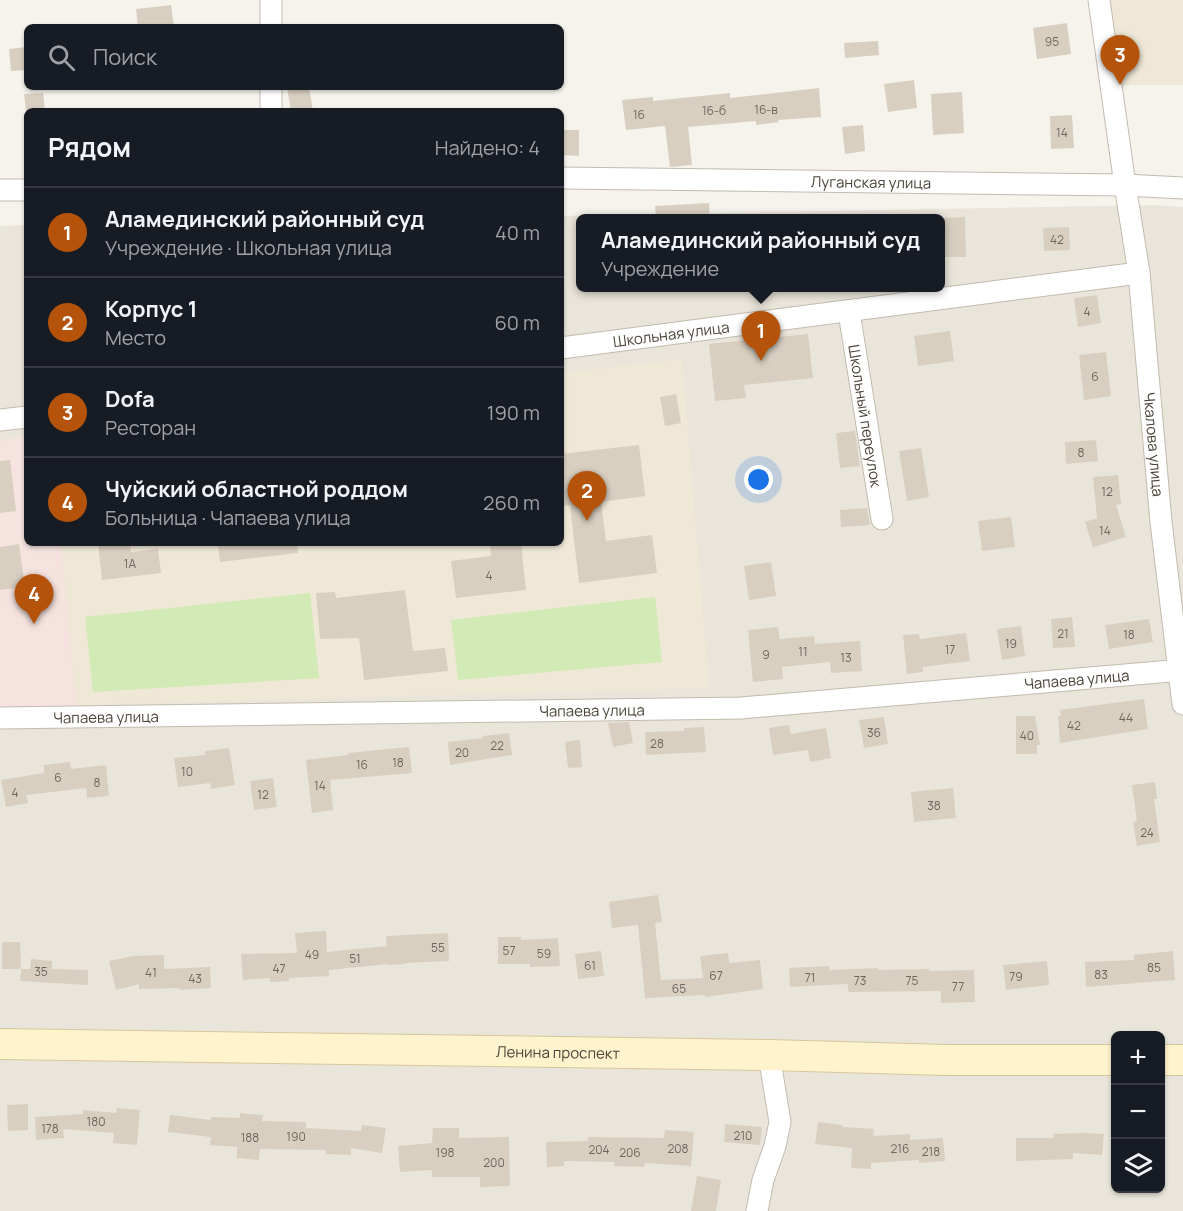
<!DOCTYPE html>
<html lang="ru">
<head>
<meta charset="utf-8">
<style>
	body { margin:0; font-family:Manrope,sans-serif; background:#20242c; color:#f1f3f6 }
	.controls { position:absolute; right:18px; bottom:18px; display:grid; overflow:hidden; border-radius:9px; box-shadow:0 2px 4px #0004 }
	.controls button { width:54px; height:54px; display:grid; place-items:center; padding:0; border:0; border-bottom:2px solid #363941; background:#171b24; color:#f1f3f6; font:30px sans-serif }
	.you { position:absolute; left:759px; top:480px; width:21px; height:21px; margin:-15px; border:4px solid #fff; border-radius:50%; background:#1a73e8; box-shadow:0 0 0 9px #1a73e833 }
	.badge { display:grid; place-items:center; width:39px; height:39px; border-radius:50%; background:#b45309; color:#fff; font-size:20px; font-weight:700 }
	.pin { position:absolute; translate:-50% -50px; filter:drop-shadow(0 2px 3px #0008) }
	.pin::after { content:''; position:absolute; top:32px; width:21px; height:18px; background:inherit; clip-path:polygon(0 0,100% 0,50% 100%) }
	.popup { position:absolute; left:576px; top:214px; width:369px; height:78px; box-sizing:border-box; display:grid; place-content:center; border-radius:9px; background:#171b24; filter:drop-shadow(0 2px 4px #0005); font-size:20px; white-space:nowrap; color:#9ea1a6 }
	.popup b { font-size:22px; color:#f1f3f6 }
	.popup::after { content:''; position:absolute; left:50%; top:100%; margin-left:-12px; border:12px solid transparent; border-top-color:#171b24 }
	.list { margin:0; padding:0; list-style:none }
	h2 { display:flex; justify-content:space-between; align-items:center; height:78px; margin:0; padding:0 24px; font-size:26px }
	h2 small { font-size:20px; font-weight:400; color:#9ea1a6 }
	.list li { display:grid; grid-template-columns:39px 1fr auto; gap:18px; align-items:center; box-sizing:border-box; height:90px; padding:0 24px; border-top:2px solid #363941 }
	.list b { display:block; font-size:22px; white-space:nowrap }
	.list p { margin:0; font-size:20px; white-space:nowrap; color:#9ea1a6 }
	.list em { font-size:20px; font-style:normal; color:#9ea1a6 }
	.icon { flex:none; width:33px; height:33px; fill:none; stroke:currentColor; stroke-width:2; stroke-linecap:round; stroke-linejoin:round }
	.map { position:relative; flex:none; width:1183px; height:1211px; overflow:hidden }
	.search { position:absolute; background:#171b24; box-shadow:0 2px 4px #0004; left:24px; top:24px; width:540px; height:66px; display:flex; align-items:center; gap:15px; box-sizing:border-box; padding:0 21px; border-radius:9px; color:#9ea1a6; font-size:22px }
	.panel { position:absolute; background:#171b24; box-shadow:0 2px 4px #0004; left:24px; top:108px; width:540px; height:438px; border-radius:9px }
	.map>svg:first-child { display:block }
</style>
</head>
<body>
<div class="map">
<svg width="1183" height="1211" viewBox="0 0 1183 1211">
	<rect width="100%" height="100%" fill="#f6f3ec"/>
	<!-- residential -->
	<path fill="#eae5da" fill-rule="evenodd" d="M1154 205 1183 207V1211H0V226L27 225V543H561V216ZM581 218H941V288H581ZM1116 1036H1160V1188H1116Z"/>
	<!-- education -->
	<path fill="#efe8d6" d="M1108 0H1183V85H1120Z
		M682 359 709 688 76 705 61 543H561V373Z"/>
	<!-- medical -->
	<path fill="#f6e3e0" d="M27 436V543H61L76 705 0 709V441Z"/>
	<!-- green -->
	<path fill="#d2eab5" d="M310 593 319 678 93 692 85 617Z
		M655 597 662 662 458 680 451 620Z"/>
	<!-- building -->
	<path fill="#d8cfc1" d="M171 5 174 27H138L136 9Z
		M1067 23 1071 54 1037 59 1033 28Z
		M878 41 879 55 845 58 844 43Z
		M27 47V70L11 71 9 49Z
		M914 80 917 108 888 112 884 84Z
		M287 87H309L313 111H291Z
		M819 88 821 117 778 120 779 122 756 125V121L688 127 692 165 670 167 665 126 626 130 622 100 653 97V101L730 93V98Z
		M962 92 964 133 933 135 931 94Z
		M43 93 45 111H26L24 94Z
		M1072 115 1074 148 1051 149 1050 116Z
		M863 125 865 151 845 154 842 127Z
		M561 130H579V156L561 155Z
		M709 203 710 219H656L655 206Z
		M965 217 966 257H941V218Z
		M1069 227 1070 250 1044 251 1043 228Z
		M1097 295 1101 323 1078 327 1074 298Z
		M950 331 954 361 918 366 914 336Z
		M808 334 813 378 744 385 746 398 715 401 709 344Z
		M1106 352 1111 396 1084 400 1079 355Z
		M676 394 681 423 665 426 660 397Z
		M855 431 860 466 840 468 836 433Z
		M1096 440 1098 461 1066 464 1065 442Z
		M639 445 645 496 601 502 606 541 652 535 657 573 579 583 570 505 561 506V454Z
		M921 448 929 497 907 501 899 451Z
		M10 460 16 511 0 513V461Z
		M1118 475 1121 504 1116 505 1126 537 1093 547 1085 522 1097 518 1093 477Z
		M867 508 870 525 841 527 840 510Z
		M1011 517 1015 547 982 551 978 521Z
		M98 543H130L131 552 158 549 161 573 102 580Z
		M218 543H297L298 553 220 562Z
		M490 543H521L526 590 456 598 451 561 491 556Z
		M19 544 25 587 0 590V547Z
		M771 562 776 596 749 600 744 566Z
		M405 590 413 651 445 648 448 671 364 680 359 638 320 639 316 593 335 592 336 598Z
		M1072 617 1075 647 1053 648 1051 619Z
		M1149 619 1153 642 1109 649 1105 625Z
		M1021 626 1025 656 1002 660 997 629Z
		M778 627 780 639 814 636 815 644 860 641 862 671 831 673 830 662 782 667 783 679 753 682 748 630Z
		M966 633 970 661 923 667V672L907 674 903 635 919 634 920 639Z
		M1144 699 1148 729 1060 743 1058 716H1061L1060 710Z
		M1016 716H1035L1040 745H1037V754H1016Z
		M884 717 888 744 864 748 859 720Z
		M629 722 633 743 613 747 608 723Z
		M789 725 791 734 826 728 831 758 810 762 808 750 773 755 769 728Z
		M704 727 706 752 646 755 645 732 684 731V728Z
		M509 733 512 755 450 765 448 742 483 738V736Z
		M580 740 582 767 568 768 565 742Z
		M409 747 412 773 330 780 333 810 312 813 306 760 348 755V753Z
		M229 748 235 785 211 789 210 783 178 787 174 758 205 755V751Z
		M70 762 71 769 106 765 109 796 87 798 86 788 26 795 28 803 6 807 1 780 44 773V765Z
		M273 778 277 807 254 810 250 781Z
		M1155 782 1157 799H1154L1160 842 1137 846 1133 822 1137 821 1132 785Z
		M953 788 956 818 914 822 911 792Z
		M658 895 662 922 655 923 661 980 703 978 700 956 728 953 729 963 760 960 763 989 705 997V995L645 998 638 925 612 928 609 902Z
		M326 931 327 952 387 946 386 936 448 933 449 961 405 963V964L388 965V964L329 970V976L289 978V981L270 982V978L243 980 241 954 297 953 295 933Z
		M498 937H521V940L558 938 560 966 530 967V964H498Z
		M2 942H20L21 969H2Z
		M601 951 604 976 578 979 575 954Z
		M1173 951 1175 980 1086 987 1085 962 1134 960V955Z
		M164 955V969L210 967 211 988 180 990V988L139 989V984L116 990 109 961 133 956Z
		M31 959 52 961V969L88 970V985L20 981 21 969H30Z
		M1047 961 1049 985 1006 990 1003 965Z
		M829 966 830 970 878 968V970L929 969V971L974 970 975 1002 941 1003V991L848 992V984L790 987 789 968Z
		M28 1104V1130L8 1131 7 1105Z
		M117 1108 140 1110 137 1145 113 1143 114 1133 63 1129 64 1138 36 1140 35 1117 83 1114V1110L116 1113Z
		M240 1113 263 1115 262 1121 306 1122V1128L361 1131 362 1125 386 1128 382 1153 351 1148V1155L326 1154V1150L260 1149 259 1160 237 1158V1147L210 1145 211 1137 168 1132 170 1115 211 1120V1117L240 1118Z
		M818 1122 842 1125V1127L874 1129 873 1136 910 1134V1140L943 1138 945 1161 919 1163V1160L871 1163V1169L851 1168 852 1148 815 1144Z
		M725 1124 762 1127 760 1145 724 1142Z
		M433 1128H459V1138L509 1137 510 1186 480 1187V1177H432V1170L400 1172 398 1146 432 1143Z
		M665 1130 694 1132 691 1166 645 1163 644 1167 614 1166V1162L564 1161V1166L547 1167 546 1142 588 1141V1137L664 1138Z
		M1081 1133 1104 1134 1102 1155 1073 1153V1159L1016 1161V1138H1054L1053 1134Z
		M697 1176 721 1180 716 1211H691Z"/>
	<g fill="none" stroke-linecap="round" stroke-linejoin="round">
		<!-- minor casing -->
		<g stroke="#c2bbae" stroke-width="23">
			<g id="minor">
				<path id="s1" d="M1099 0 1125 185 1139 273 1161 522 1183 704"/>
				<path d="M271 27V0"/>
				<path d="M271 111V87"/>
				<path id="s2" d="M561 178 1125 185 1183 188"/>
				<path d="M0 190H27"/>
				<path id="s3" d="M849 312 882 519"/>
				<path id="s4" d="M561 348 1139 273"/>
				<path d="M0 420 27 417"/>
				<path id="s5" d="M0 718 741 708 1183 670"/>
				<path d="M757 1211 763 1180 775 1146 780 1122 769 1055"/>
			</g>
		</g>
		<!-- secondary casing -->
		<g stroke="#d6c79b" stroke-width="32">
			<g id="secondary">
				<path id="s6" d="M0 1044 769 1055 946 1060H1116"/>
				<path d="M1160 1060H1183"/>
			</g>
		</g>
		<!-- minor -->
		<use href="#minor" stroke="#fff" stroke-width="21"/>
		<!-- secondary -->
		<use href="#secondary" stroke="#fff3cd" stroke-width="30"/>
	</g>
	<g text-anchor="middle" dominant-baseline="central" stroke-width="4.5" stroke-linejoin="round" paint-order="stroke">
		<!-- number labels -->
		<g font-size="12" fill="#6e675b">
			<text x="1052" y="41">95</text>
			<text x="766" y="109">16-в</text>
			<text x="714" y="110">16-б</text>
			<text x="639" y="114">16</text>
			<text x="1062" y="132">14</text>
			<text x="1057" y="239">42</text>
			<text x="1087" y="311">4</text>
			<text x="1095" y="376">6</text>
			<text x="1081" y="452">8</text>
			<text x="1107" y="491">12</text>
			<text x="1105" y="530">14</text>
			<text x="130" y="563">1А</text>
			<text x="489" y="575">4</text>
			<text x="1063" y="633">21</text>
			<text x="1129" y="634">18</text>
			<text x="1011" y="643">19</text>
			<text x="950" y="649">17</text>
			<text x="803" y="651">11</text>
			<text x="766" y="654">9</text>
			<text x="846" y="657">13</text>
			<text x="1126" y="717">44</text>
			<text x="1074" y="725">42</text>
			<text x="874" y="732">36</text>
			<text x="1027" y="735">40</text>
			<text x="657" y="743">28</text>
			<text x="497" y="745">22</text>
			<text x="462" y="752">20</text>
			<text x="398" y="762">18</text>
			<text x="362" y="764">16</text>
			<text x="187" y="771">10</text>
			<text x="58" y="777">6</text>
			<text x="97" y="782">8</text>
			<text x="320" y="785">14</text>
			<text x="15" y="792">4</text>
			<text x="263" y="794">12</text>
			<text x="934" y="805">38</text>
			<text x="1147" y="832">24</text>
			<text x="438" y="947">55</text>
			<text x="509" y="950">57</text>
			<text x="544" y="953">59</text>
			<text x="312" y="954">49</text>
			<text x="355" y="958">51</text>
			<text x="590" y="965">61</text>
			<text x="1154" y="967">85</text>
			<text x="279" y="968">47</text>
			<text x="41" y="971">35</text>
			<text x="151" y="972">41</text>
			<text x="1101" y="974">83</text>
			<text x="716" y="975">67</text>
			<text x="1016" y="976">79</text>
			<text x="810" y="977">71</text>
			<text x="195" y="978">43</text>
			<text x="860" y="980">73</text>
			<text x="912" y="980">75</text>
			<text x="958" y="986">77</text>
			<text x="679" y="988">65</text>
			<text x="96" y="1121">180</text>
			<text x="50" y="1128">178</text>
			<text x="743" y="1135">210</text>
			<text x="296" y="1136">190</text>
			<text x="250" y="1137">188</text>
			<text x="678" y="1148">208</text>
			<text x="900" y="1148">216</text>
			<text x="599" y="1149">204</text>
			<text x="931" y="1151">218</text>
			<text x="445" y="1152">198</text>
			<text x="630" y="1152">206</text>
			<text x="494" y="1162">200</text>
		</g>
		<!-- street labels -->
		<g font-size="15" fill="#4b4439" stroke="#fff">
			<text stroke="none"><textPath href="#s2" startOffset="310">Луганская улица</textPath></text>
			<text stroke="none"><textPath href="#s4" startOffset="111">Школьная улица</textPath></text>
			<text stroke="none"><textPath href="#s3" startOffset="105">Школьный переулок</textPath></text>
			<text stroke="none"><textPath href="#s1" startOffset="448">Чкалова улица</textPath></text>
			<text stroke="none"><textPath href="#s5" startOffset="1078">Чапаева улица</textPath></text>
			<text stroke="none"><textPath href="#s5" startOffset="592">Чапаева улица</textPath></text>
			<text stroke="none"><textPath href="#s5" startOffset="106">Чапаева улица</textPath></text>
			<text stroke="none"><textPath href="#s6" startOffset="558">Ленина проспект</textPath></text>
		</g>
	</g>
</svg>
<div class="controls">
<button>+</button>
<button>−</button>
<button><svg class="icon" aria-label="layers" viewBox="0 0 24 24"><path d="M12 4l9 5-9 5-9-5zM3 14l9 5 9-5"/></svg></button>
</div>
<div class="you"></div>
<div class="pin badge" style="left:761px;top:361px">1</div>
<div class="popup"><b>Аламединский районный суд</b>Учреждение</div>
<div class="pin badge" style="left:587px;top:521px">2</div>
<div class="pin badge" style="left:1120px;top:85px">3</div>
<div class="pin badge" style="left:34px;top:624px">4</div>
<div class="search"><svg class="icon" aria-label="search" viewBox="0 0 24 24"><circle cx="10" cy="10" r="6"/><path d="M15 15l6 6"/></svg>Поиск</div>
<section class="panel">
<h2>Рядом<small>Найдено: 4</small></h2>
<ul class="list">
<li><span class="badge">1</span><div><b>Аламединский районный суд</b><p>Учреждение · Школьная улица</p></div><em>40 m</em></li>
<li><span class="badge">2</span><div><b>Корпус 1</b><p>Место</p></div><em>60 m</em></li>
<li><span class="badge">3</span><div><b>Dofa</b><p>Ресторан</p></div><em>190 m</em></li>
<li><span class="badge">4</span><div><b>Чуйский областной роддом</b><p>Больница · Чапаева улица</p></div><em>260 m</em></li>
</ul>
</section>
</div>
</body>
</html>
